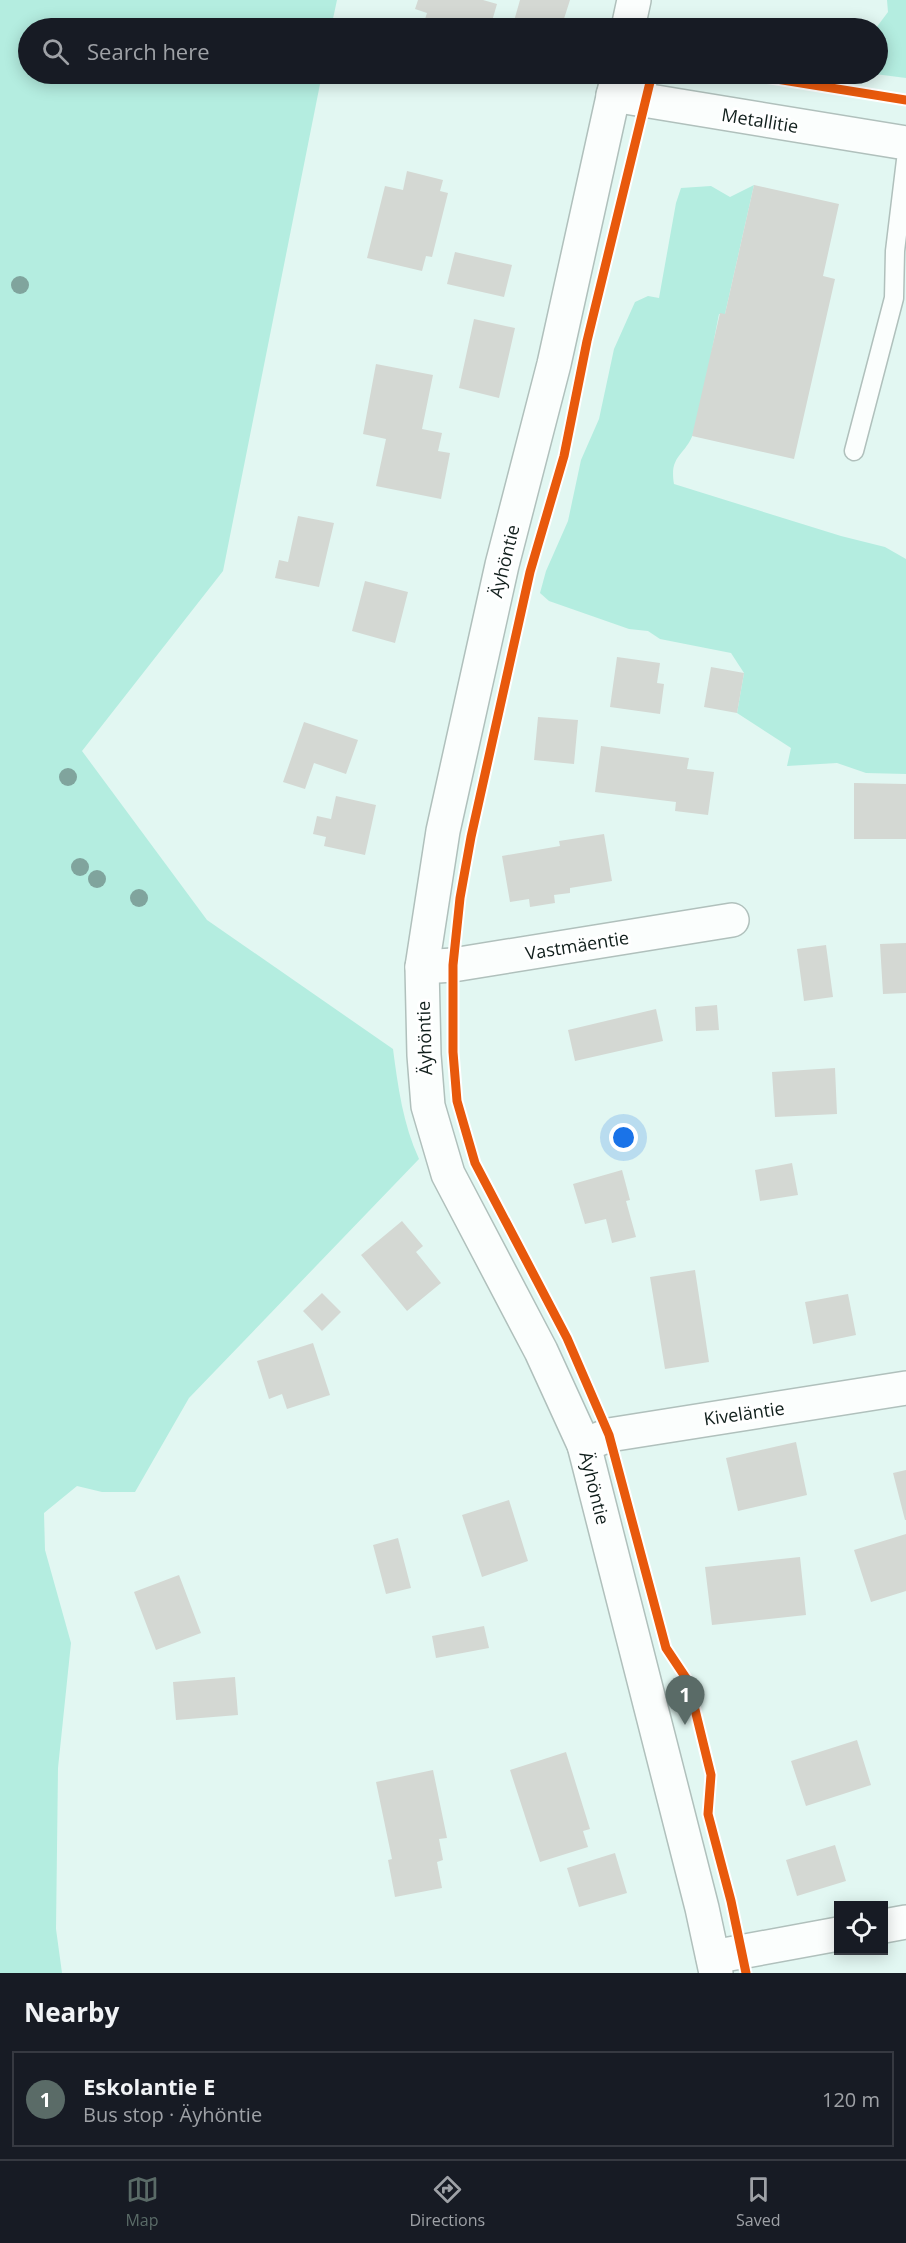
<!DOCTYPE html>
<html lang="en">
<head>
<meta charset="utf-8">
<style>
	body { margin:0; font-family:"Open Sans",sans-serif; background:#20242c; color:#f1f3f6 }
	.controls { position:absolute; right:18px; bottom:18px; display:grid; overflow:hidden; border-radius:0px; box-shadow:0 3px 15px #0003 }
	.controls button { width:54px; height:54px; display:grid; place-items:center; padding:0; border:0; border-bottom:2px solid #363941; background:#171b24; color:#f1f3f6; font:30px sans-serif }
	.you { position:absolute; left:624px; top:1138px; width:21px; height:21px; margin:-15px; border:4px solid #fff; border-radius:50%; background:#1a73e8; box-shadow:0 0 0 9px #1a73e833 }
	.badge { display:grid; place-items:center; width:39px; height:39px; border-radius:50%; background:#5a6b67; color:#fff; font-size:20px; font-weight:700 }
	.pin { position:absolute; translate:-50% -50px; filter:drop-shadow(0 2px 3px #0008) }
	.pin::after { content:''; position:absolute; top:32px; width:21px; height:18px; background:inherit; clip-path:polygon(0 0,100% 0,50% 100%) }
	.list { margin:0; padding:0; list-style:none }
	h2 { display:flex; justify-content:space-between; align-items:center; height:78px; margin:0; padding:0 24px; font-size:26px }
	h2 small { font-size:20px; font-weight:400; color:#9ea1a6 }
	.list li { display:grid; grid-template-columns:39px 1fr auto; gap:18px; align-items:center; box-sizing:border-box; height:96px; margin:0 12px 12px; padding:0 12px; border:2px solid #363941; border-radius:0px }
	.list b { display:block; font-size:22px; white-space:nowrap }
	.list p { margin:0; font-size:20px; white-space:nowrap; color:#9ea1a6 }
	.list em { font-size:20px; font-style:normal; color:#9ea1a6 }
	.icon { flex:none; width:33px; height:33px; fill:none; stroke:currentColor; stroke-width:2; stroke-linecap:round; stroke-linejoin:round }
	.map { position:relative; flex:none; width:906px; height:1973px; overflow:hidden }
	.search { position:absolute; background:#171b24; box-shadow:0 3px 15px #0003; left:18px; right:18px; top:18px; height:66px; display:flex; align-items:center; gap:15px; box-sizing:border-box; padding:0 21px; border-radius:33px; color:#9ea1a6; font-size:22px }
	.sheet { height:186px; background:#171b24 }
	nav { display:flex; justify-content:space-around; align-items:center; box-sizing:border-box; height:84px; border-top:2px solid #363941; background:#171b24; font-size:16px; color:#9ea1a6 }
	nav a { display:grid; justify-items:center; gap:3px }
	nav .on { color:#5a6b67 }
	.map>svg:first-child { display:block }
</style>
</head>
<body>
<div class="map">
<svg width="906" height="1973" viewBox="0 0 906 1973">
	<rect width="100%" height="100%" fill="#e2f7f2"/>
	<!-- green -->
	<path fill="#b4ede0" d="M0 0H337L331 28H28V74H322L223 571 82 751 207 920 393 1049C398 1087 403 1124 419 1159L189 1398 135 1492H102L77 1486 44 1513 45 1550 71 1643 58 1768 56 1929 62 1973H0Z
		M887 0H906V78L875 74H878L876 28 888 12Z
		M754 185 725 314H719C711 353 705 395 693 434 685 456 669 455 674 484L841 536 885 547 906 559V774L866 773 837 763 787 766 791 748 737 713 744 673 731 653 660 639 648 631 629 629 549 601 540 593 546 571 568 521 581 460 599 419 614 349 635 302 648 296 659 298 676 203 681 188 711 186 730 197Z"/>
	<!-- building -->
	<path fill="#d4d8d3" d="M418 0H483L497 4 490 28H433L423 25 427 13 415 9Z
		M520 0H570L561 28H512Z
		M407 171 443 180 440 191 448 193 432 257 426 256 422 271 367 258 385 186 403 190Z
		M754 185 839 204 823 276 835 279 794 459 692 436 720 313 725 314Z
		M455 252 512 265 504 297 447 284Z
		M474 319 515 328 499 398 459 388Z
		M376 364 433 375 422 429 442 433 438 451 450 453 441 499 376 486 386 439 363 434Z
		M298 516 334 523 319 587 275 578 279 560 288 562Z
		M365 581 408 592 395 643 352 631Z
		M617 657 660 663 657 683 664 684 660 714 610 707Z
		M711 667 744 673 737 713 704 707Z
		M538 717 578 720 574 764 534 760Z
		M304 722 358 740 346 774 314 763 305 789 283 782Z
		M601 746 689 758 687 769 714 772 708 815 675 811 676 802 595 792Z
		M854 783 906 784V839H854Z
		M336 796 376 805 365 855 324 846 326 837 313 834 317 816 331 819Z
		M604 834 612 881 570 888V893L554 895 555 903 530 907 529 899 510 902 502 856 560 846 559 841Z
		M906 943V993L883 994 880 944Z
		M826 945 833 997 804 1001 797 949Z
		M717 1005 719 1030 696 1031 695 1007Z
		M656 1009 663 1041 575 1061 568 1030Z
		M835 1068 837 1114 775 1117 772 1072Z
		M792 1163 798 1195 760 1201 755 1170Z
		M622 1170 630 1200 626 1201 636 1237 612 1243 606 1219 585 1224 573 1184Z
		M402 1221 423 1246 416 1252 441 1283 407 1311 361 1255Z
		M695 1270 709 1362 665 1369 650 1277Z
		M322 1293 341 1312 322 1331 303 1311Z
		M848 1294 856 1335 813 1344 805 1302Z
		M313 1343 330 1395 287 1409 282 1394 269 1399 257 1361Z
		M796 1442 807 1495 738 1511 726 1458Z
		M906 1470V1520H905L893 1473Z
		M509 1500 528 1561 482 1577 462 1515Z
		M906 1534V1591L871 1602 854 1550Z
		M398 1538 411 1588 386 1594 373 1545Z
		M800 1557 806 1615 712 1625 705 1567Z
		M179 1575 201 1633 156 1650 134 1592Z
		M484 1626 489 1648 436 1658 432 1636Z
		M235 1677 238 1715 176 1720 173 1682Z
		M857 1740 871 1785 806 1806 791 1761Z
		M566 1752 590 1829 583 1831 588 1847 540 1862 510 1770Z
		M433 1770 447 1838 439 1839 443 1860 437 1862 442 1888 395 1897 388 1860 392 1859 376 1782Z
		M835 1845 846 1881 797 1896 786 1860Z
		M615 1853 627 1893 579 1907 567 1868Z"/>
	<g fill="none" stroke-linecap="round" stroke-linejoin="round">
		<!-- lane casing -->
		<g stroke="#b0c0bc" stroke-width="21">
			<path id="lane" d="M854 451 894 298 895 251 906 160"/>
		</g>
		<!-- street casing -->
		<g stroke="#b0c0bc" stroke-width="36">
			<path id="street" d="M613 95 906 143
				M422 967 453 965 732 920
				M584 1445 609 1435 906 1388
				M884 1926 906 1922
				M713 1957 838 1934"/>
		</g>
		<!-- secondary casing -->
		<g stroke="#b0c0bc" stroke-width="36">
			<path id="secondary" d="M628 28 634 0
				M618 74 554 364 502 565 443 831 422 967 424 1055 428 1106 448 1174 541 1351 584 1445 702 1908 716 1973"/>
		</g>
		<!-- lane -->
		<use href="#lane" stroke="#fbfefd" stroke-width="18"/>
		<!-- street -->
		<use href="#street" stroke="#fbfefd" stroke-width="33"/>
		<!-- secondary -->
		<use href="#secondary" stroke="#fbfefd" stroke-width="33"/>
		<!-- cycleway casing -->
		<g stroke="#fff" stroke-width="13">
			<path id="cycleway" d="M652 74 587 341 564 456 530 572 471 837 460 898 453 965V1052L457 1101 475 1163 567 1338 609 1435 666 1648 688 1681 711 1775 708 1814 731 1901 746 1973
				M745 74 906 100"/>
		</g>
		<!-- cycleway -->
		<use href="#cycleway" stroke="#e8590c" stroke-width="9"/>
	</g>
	<!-- trees -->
	<g fill="#80a49d">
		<circle cx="20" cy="285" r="9"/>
		<circle cx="68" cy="777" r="9"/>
		<circle cx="80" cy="867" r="9"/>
		<circle cx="97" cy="879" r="9"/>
		<circle cx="139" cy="898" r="9"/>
	</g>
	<g text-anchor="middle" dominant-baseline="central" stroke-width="6" stroke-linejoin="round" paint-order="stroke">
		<!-- street labels -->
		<g font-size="18" fill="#111f1c" stroke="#fff">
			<text transform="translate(760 120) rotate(9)">Metallitie</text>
			<text transform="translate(504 561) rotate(-76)">Äyhöntie</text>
			<text transform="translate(577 945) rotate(-9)">Vastmäentie</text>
			<text transform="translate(424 1038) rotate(-92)">Äyhöntie</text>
			<text transform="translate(744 1413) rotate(-8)">Kiveläntie</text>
			<text transform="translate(595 1488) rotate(76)">Äyhöntie</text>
		</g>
	</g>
</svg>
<div class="controls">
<button><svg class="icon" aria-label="locate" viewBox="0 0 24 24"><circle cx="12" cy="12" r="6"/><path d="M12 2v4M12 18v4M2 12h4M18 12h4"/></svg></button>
</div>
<div class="you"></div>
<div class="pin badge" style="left:685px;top:1725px">1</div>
<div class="search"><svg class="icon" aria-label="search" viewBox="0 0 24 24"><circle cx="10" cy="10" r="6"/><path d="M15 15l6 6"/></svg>Search here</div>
</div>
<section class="sheet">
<h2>Nearby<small></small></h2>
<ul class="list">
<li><span class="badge">1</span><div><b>Eskolantie E</b><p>Bus stop · Äyhöntie</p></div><em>120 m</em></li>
</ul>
</section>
<nav>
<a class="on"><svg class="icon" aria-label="map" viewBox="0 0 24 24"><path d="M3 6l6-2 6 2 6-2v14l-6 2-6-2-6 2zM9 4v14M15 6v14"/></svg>Map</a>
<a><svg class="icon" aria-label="directions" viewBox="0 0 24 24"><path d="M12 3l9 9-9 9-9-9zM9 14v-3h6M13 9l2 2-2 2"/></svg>Directions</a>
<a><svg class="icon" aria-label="saved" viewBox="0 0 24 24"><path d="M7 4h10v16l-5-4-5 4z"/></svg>Saved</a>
</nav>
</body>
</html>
